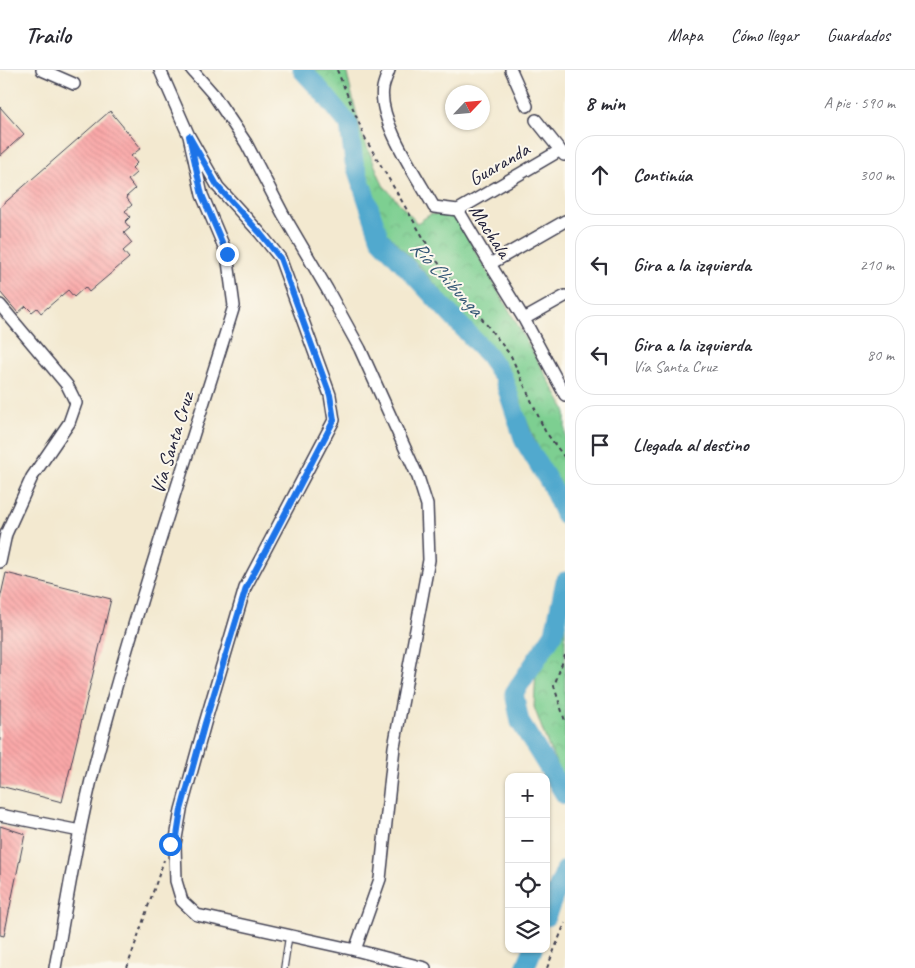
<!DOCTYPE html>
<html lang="es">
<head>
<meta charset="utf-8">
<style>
	body { margin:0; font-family:Caveat,sans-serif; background:#f2f2f3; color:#2b2b33 }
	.controls { position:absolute; right:15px; bottom:15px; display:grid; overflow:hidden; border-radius:10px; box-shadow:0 1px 4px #0004 }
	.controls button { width:45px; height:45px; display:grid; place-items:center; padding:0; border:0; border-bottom:1px solid #e1e1e2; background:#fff; color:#2b2b33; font:25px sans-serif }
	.compass { position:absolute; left:445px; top:15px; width:45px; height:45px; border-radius:50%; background:#fff; box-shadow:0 1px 4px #0004; rotate:64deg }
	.stop { position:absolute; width:15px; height:15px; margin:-11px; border:4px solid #1a73e8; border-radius:50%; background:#fff }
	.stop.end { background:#1a73e8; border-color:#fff; box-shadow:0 1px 5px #0008 }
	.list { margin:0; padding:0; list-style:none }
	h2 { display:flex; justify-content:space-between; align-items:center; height:65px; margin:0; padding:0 20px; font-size:21px }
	h2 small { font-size:16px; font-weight:400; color:#7c7c81 }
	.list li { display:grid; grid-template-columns:32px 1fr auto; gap:15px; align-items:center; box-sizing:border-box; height:80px; margin:0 10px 10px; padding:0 10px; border:1px solid #e1e1e2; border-radius:20px }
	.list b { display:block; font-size:19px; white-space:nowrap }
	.list p { margin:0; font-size:16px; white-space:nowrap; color:#7c7c81 }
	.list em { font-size:16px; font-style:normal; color:#7c7c81 }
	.icon { flex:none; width:28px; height:28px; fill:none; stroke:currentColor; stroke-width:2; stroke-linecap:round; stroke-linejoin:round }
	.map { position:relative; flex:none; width:565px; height:898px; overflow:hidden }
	header { display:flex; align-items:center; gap:30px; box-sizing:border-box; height:70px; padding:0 25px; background:#fff; border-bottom:1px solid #e1e1e2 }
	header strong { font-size:24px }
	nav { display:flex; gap:28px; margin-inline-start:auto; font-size:18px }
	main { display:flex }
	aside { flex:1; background:#fff }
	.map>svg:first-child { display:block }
</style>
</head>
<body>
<header>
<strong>Trailo</strong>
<nav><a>Mapa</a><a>Cómo llegar</a><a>Guardados</a></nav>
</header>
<main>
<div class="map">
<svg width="565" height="898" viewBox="0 0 565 898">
	<defs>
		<pattern id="park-crowns" width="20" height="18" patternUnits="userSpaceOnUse" patternTransform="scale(1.25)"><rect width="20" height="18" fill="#7dcf91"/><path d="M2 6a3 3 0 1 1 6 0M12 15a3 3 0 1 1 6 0" fill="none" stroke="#6cb17e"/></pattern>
		<pattern id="building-back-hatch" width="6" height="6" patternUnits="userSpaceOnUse" patternTransform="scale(1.25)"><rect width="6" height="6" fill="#faa8a8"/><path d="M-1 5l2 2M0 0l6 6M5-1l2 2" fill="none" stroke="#d69092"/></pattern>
	</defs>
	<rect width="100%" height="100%" fill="#fbf7ec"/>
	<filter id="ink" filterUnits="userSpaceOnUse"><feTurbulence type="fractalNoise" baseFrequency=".02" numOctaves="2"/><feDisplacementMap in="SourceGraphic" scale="10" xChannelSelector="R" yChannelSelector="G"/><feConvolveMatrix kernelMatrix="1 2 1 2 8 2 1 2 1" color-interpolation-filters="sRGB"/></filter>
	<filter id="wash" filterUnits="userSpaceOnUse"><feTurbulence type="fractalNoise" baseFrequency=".0096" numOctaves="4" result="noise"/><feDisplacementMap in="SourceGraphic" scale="20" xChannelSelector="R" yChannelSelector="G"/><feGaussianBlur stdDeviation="1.12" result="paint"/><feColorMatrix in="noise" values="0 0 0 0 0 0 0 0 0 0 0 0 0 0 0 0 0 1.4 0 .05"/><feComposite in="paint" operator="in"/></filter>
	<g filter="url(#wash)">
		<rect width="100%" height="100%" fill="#f3e9d0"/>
		<!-- park -->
		<path fill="url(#park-crowns)" stroke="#507866" d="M314 0H346L361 62 383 115 417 153 431 144 456 146 565 339V424L538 378 513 317 489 276 419 196 380 156 339 34 323 10Z
			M565 539V713L548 675 534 637 536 600 562 549Z"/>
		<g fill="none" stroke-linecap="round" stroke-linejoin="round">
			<!-- river -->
			<path stroke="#51a9ce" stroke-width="19" d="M302 0 324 24 349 55 354 92 380 169 488 285 503 307 524 371 551 415 565 446
				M565 511 554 563 514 623 520 652 565 725
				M546 847 565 800
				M525 898 533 879"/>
		</g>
		<g id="blocks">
			<!-- building -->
			<path fill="url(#building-back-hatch)" d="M0 37 24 64 0 86Z
				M110 41 141 78 131 86 137 93 132 98 136 103 128 110 135 119 126 127 132 135 125 141 130 147 125 152 130 158 124 163 132 173 123 181 129 188 89 222 85 217 74 227 68 220 41 243 37 238 32 242 26 236 18 243 0 222V137Z
				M6 503 111 529 62 732 0 716V529Z
				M0 756 25 764 4 866 0 865Z"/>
		</g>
	</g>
	<g filter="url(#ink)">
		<use href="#blocks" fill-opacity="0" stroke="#414051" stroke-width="1"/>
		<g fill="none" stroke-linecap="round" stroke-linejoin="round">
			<!-- lane casing -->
			<g stroke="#414051" stroke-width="8">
				<path id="lane" d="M284 898 289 865"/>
			</g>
			<!-- street casing -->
			<g stroke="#414051" stroke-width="14">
				<path id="street" d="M42 0 74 14
					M192 0 213 24 246 73 283 144 327 219 360 279 418 407 427 435 429 490 394 677 380 809 355 880
					M389 0C387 6 384 12 383 18 377 50 418 108 434 137L458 140 490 194 524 249 565 325
					M511 0 527 36
					M536 50 564 85
					M189 66 218 117 260 163 280 188 330 325 334 350 245 518 205 653 181 740 175 774 176 811 182 831 197 845 355 880 425 898
					M458 140 559 81
					M490 194 565 151
					M0 235 67 315 76 333 69 353 32 407 6 464 0 492
					M524 249 565 226
					M0 745 80 761
					M55 898C67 830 78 761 95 694 135 540 187 388 234 236L227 184 202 125 189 66 160 0"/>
			</g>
			<!-- path -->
			<path stroke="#414051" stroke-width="2" stroke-dasharray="4 4" stroke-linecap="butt" d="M337 0 366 70 437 191 511 286 545 361 565 388
				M565 585 554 616 565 651
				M127 898 164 790
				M547 898 565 853"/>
			<!-- lane -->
			<use href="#lane" stroke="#fff" stroke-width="5.5"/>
			<!-- street -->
			<use href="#street" stroke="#fff" stroke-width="11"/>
		</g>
	</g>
	<g fill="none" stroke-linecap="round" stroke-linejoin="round" filter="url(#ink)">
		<!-- route -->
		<path stroke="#1a73e8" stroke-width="6" d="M170 774 177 766 181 740 205 653 246 518 334 350 330 325 280 188 260 163 218 117 189 66 202 125 227 184"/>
	</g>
	<g text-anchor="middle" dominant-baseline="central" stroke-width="4" stroke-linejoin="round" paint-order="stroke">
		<!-- street labels -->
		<g font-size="20" fill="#22223b" stroke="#fbf7ec">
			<text transform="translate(499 94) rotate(-30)">Guaranda</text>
			<text transform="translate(490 161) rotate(57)">Machala</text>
			<text transform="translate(172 373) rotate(-73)">Vía Santa Cruz</text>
		</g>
		<!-- water labels -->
		<g font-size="21" font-style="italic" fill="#355876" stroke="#fbf7ec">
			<text transform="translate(447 208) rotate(47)">Río Chibunga</text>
		</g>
	</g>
</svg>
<div class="controls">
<button>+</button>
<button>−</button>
<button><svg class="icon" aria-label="locate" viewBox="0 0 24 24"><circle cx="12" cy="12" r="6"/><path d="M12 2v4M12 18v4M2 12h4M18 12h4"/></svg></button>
<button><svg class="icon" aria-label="layers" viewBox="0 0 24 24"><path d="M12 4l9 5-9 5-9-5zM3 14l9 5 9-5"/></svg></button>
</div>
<svg class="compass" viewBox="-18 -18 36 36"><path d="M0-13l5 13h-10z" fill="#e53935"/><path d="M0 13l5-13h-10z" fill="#7c7c81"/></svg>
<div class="stop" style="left:170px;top:774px"></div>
<div class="stop end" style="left:227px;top:184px"></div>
</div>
<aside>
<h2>8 min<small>A pie · 590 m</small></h2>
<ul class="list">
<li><svg class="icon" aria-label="ahead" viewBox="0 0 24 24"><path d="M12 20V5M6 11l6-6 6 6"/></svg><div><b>Continúa</b></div><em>300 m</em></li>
<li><svg class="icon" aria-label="left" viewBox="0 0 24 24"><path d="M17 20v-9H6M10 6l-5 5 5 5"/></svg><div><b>Gira a la izquierda</b></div><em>210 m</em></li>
<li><svg class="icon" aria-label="left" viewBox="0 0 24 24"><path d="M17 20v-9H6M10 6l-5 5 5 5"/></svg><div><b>Gira a la izquierda</b><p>Vía Santa Cruz</p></div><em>80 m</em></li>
<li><svg class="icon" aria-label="arrive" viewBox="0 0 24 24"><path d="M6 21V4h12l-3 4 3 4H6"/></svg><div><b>Llegada al destino</b></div></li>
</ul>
</aside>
</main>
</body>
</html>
